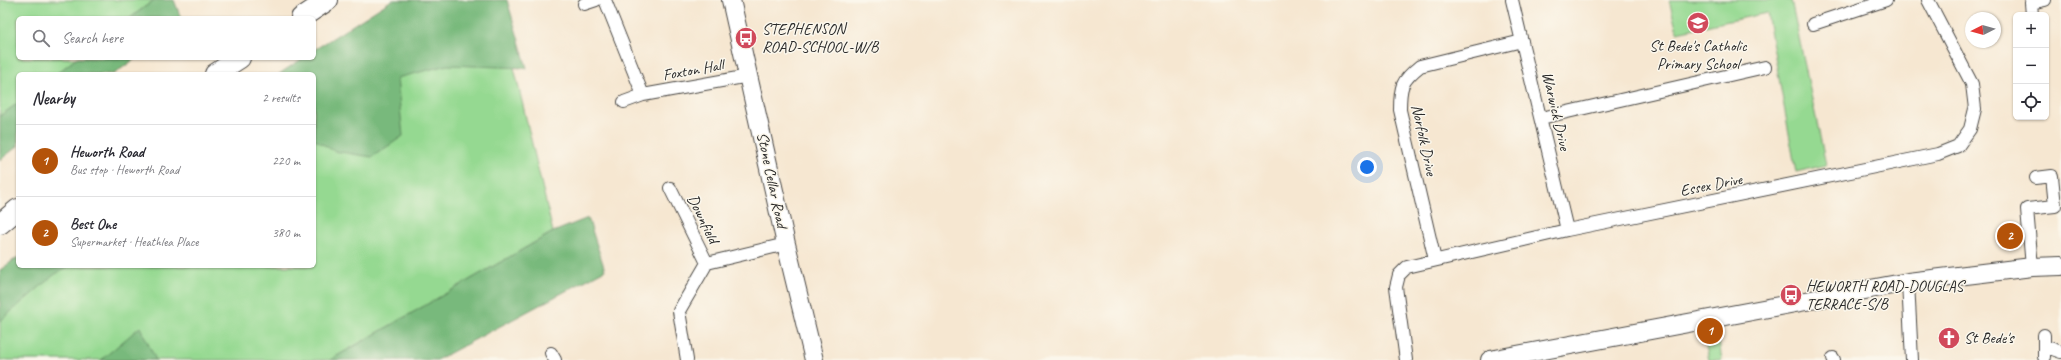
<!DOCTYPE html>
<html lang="en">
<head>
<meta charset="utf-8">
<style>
	body { margin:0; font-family:Caveat,sans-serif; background:#f7f7f7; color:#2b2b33 }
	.controls { position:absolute; right:12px; top:12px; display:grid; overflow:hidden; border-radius:6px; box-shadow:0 1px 3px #0004 }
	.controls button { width:36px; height:36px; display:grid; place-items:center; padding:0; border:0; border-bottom:1px solid #e1e1e2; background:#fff; color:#2b2b33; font:20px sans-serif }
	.compass { position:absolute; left:1965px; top:12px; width:36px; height:36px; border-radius:50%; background:#fff; box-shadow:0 1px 3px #0004; rotate:264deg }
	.you { position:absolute; left:1367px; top:167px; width:14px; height:14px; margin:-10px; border:3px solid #fff; border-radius:50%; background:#1a73e8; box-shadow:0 0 0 6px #1a73e833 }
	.badge { display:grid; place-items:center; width:26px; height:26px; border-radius:50%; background:#b45309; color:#fff; font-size:13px; font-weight:700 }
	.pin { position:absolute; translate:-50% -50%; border:2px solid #fff; box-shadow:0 1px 4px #0006 }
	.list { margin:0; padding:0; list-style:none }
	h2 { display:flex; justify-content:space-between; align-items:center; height:52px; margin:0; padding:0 16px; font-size:17px }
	h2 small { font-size:13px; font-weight:400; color:#7c7c81 }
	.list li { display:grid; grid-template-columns:26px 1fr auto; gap:12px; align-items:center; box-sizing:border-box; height:72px; padding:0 16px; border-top:1px solid #e1e1e2 }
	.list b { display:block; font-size:15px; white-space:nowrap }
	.list p { margin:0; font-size:13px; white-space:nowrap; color:#7c7c81 }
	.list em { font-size:13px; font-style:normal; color:#7c7c81 }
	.icon { flex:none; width:22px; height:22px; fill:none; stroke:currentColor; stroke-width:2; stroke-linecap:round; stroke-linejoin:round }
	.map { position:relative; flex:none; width:2061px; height:360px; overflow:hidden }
	.search { position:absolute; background:#fff; box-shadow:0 1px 3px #0004; left:16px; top:16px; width:300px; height:44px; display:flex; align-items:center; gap:10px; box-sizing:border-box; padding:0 14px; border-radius:6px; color:#7c7c81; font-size:15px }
	.panel { position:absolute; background:#fff; box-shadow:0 1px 3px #0004; left:16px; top:72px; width:300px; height:196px; border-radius:6px }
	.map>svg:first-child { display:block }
</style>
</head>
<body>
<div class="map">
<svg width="2061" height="360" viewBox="0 0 2061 360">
	<rect width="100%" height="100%" fill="#fbf7ec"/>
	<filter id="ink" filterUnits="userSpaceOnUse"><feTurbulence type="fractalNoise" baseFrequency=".025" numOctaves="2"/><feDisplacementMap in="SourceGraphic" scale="8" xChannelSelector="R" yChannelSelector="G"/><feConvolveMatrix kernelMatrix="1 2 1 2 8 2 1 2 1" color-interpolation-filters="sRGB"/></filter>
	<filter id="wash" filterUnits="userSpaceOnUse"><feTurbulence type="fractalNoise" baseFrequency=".012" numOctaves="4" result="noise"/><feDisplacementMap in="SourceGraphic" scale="16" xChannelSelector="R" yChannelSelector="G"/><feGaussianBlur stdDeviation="0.9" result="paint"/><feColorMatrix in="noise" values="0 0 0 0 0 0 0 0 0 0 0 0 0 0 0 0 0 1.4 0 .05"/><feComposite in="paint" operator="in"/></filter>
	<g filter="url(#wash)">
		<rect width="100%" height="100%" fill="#f6e7d1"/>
		<!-- green -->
		<path fill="#95d991" stroke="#60825e" d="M0 0H154L130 18H18V58H77L56 74H18V103L0 116Z
			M498 0 553 232 330 360H0V313L54 266H314V106Z
			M1669 0H1791L1826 165 1796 172 1767 13 1677 32Z
			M1718 335 1722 360H1709L1704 337Z"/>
		<!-- forest -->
		<path fill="#78b97b" stroke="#527253" d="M154 0H174L181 18H130Z
			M392 0H507L527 68 447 65 397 78 403 136 372 157 334 151 314 139V74H279L303 58H314V50Z
			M77 58H136L114 74H56Z
			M18 103V146L0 160V116Z
			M588 218 605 270 437 360H330L553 232Z
			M18 257V266H69L54 275 0 321V270Z
			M140 327 156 360H101Z"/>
	</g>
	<g filter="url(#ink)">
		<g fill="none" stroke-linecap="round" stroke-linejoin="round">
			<!-- street casing -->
			<g stroke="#494744" stroke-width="14">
				<path id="street" d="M605 0 643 95 624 102
					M1512 0 1567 230
					M584 4 596 0
					M2032 15 2031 3 2045 0
					M1813 24 1886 0
					M643 95 749 76
					M1541 118 1765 67
					M670 188 707 263
					M1435 260 1400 110C1400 87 1401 81 1420 66L1522 41
					M2032 267 2027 209 2055 206 2052 176 2036 178
					M1908 282 1912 360
					M2044 335V357
					M2044 346 2061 352
					M551 353 555 360
					M1833 358 1834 360
					M687 360 679 311 707 263 786 244
					M1406 360 1396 287 1399 275 1407 267 1567 230 1938 154 1958 146 1970 129 1975 109 1972 84 1928 0"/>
			</g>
			<!-- secondary casing -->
			<g stroke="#494744" stroke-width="20">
				<path id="secondary" d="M731 0 786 244 814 360
					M1490 360 1908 282 2032 267 2061 266"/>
			</g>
			<!-- primary casing -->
			<g stroke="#494744" stroke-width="22">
				<path id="primary" d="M301 18 328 0
					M215 74 240 58
					M0 224 18 209"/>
			</g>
			<!-- street -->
			<use href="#street" stroke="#fff" stroke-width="12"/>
			<!-- secondary -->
			<use href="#secondary" stroke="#fff" stroke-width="18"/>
			<!-- primary -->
			<use href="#primary" stroke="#fff" stroke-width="20"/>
		</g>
	</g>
	<!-- icons -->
	<defs>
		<g id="school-disc" transform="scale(1.15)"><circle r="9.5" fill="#d1495b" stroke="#fbf7ec"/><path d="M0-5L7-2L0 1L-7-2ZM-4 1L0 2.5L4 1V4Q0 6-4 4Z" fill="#fff"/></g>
		<g id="bus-disc" transform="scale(1.15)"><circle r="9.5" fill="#d1495b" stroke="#fbf7ec"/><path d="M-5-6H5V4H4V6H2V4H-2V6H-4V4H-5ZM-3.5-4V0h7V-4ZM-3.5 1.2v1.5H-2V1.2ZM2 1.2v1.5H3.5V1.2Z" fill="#fff"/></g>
		<g id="church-disc" transform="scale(1.15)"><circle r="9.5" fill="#d1495b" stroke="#fbf7ec"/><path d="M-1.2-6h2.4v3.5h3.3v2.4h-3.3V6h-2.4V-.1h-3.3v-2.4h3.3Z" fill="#fff"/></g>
	</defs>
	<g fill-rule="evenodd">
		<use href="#school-disc" x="1698" y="23"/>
		<use href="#bus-disc" x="746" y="38"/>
		<use href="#bus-disc" x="1791" y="295"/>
		<use href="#church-disc" x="1949" y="338"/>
	</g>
	<g text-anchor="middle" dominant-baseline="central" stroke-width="3" stroke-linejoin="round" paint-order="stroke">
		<!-- poi labels -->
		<g font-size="16" fill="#2b2b2b" stroke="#fbf7ec" text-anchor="start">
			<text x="762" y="29">STEPHENSON<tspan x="762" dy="18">ROAD-SCHOOL-W/B</tspan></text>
			<text x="1698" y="46" text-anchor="middle">St Bede's Catholic<tspan x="1698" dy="18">Primary School</tspan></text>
			<text x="1806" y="286">HEWORTH ROAD-DOUGLAS<tspan x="1806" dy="18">TERRACE-S/B</tspan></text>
			<text x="1964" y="338">St Bede's</text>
		</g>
		<!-- street labels -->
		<g font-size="16" fill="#2b2b2b" stroke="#fbf7ec">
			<text transform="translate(693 70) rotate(-10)">Foxton Hall</text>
			<text transform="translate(1556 111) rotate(77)">Warwick Drive</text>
			<text transform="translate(1424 140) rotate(78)">Norfolk Drive</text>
			<text transform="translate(772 180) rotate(78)">Stone Cellar Road</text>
			<text transform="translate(1711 185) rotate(-11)">Essex Drive</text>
			<text transform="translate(703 219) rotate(64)">Downfield</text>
		</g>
	</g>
</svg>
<div class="controls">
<button>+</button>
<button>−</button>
<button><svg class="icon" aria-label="locate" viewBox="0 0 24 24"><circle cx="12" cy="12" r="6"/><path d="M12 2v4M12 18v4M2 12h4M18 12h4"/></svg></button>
</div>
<svg class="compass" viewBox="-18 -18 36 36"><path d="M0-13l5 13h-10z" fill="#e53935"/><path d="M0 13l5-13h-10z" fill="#7c7c81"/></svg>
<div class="you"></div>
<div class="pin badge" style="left:1710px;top:331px">1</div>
<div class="pin badge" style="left:2010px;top:236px">2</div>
<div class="search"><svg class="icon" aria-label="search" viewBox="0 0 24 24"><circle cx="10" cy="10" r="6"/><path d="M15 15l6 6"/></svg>Search here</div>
<section class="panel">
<h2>Nearby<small>2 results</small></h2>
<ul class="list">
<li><span class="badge">1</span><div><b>Heworth Road</b><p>Bus stop · Heworth Road</p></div><em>220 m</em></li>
<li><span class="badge">2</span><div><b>Best One</b><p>Supermarket · Heathlea Place</p></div><em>380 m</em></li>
</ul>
</section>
</div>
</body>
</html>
